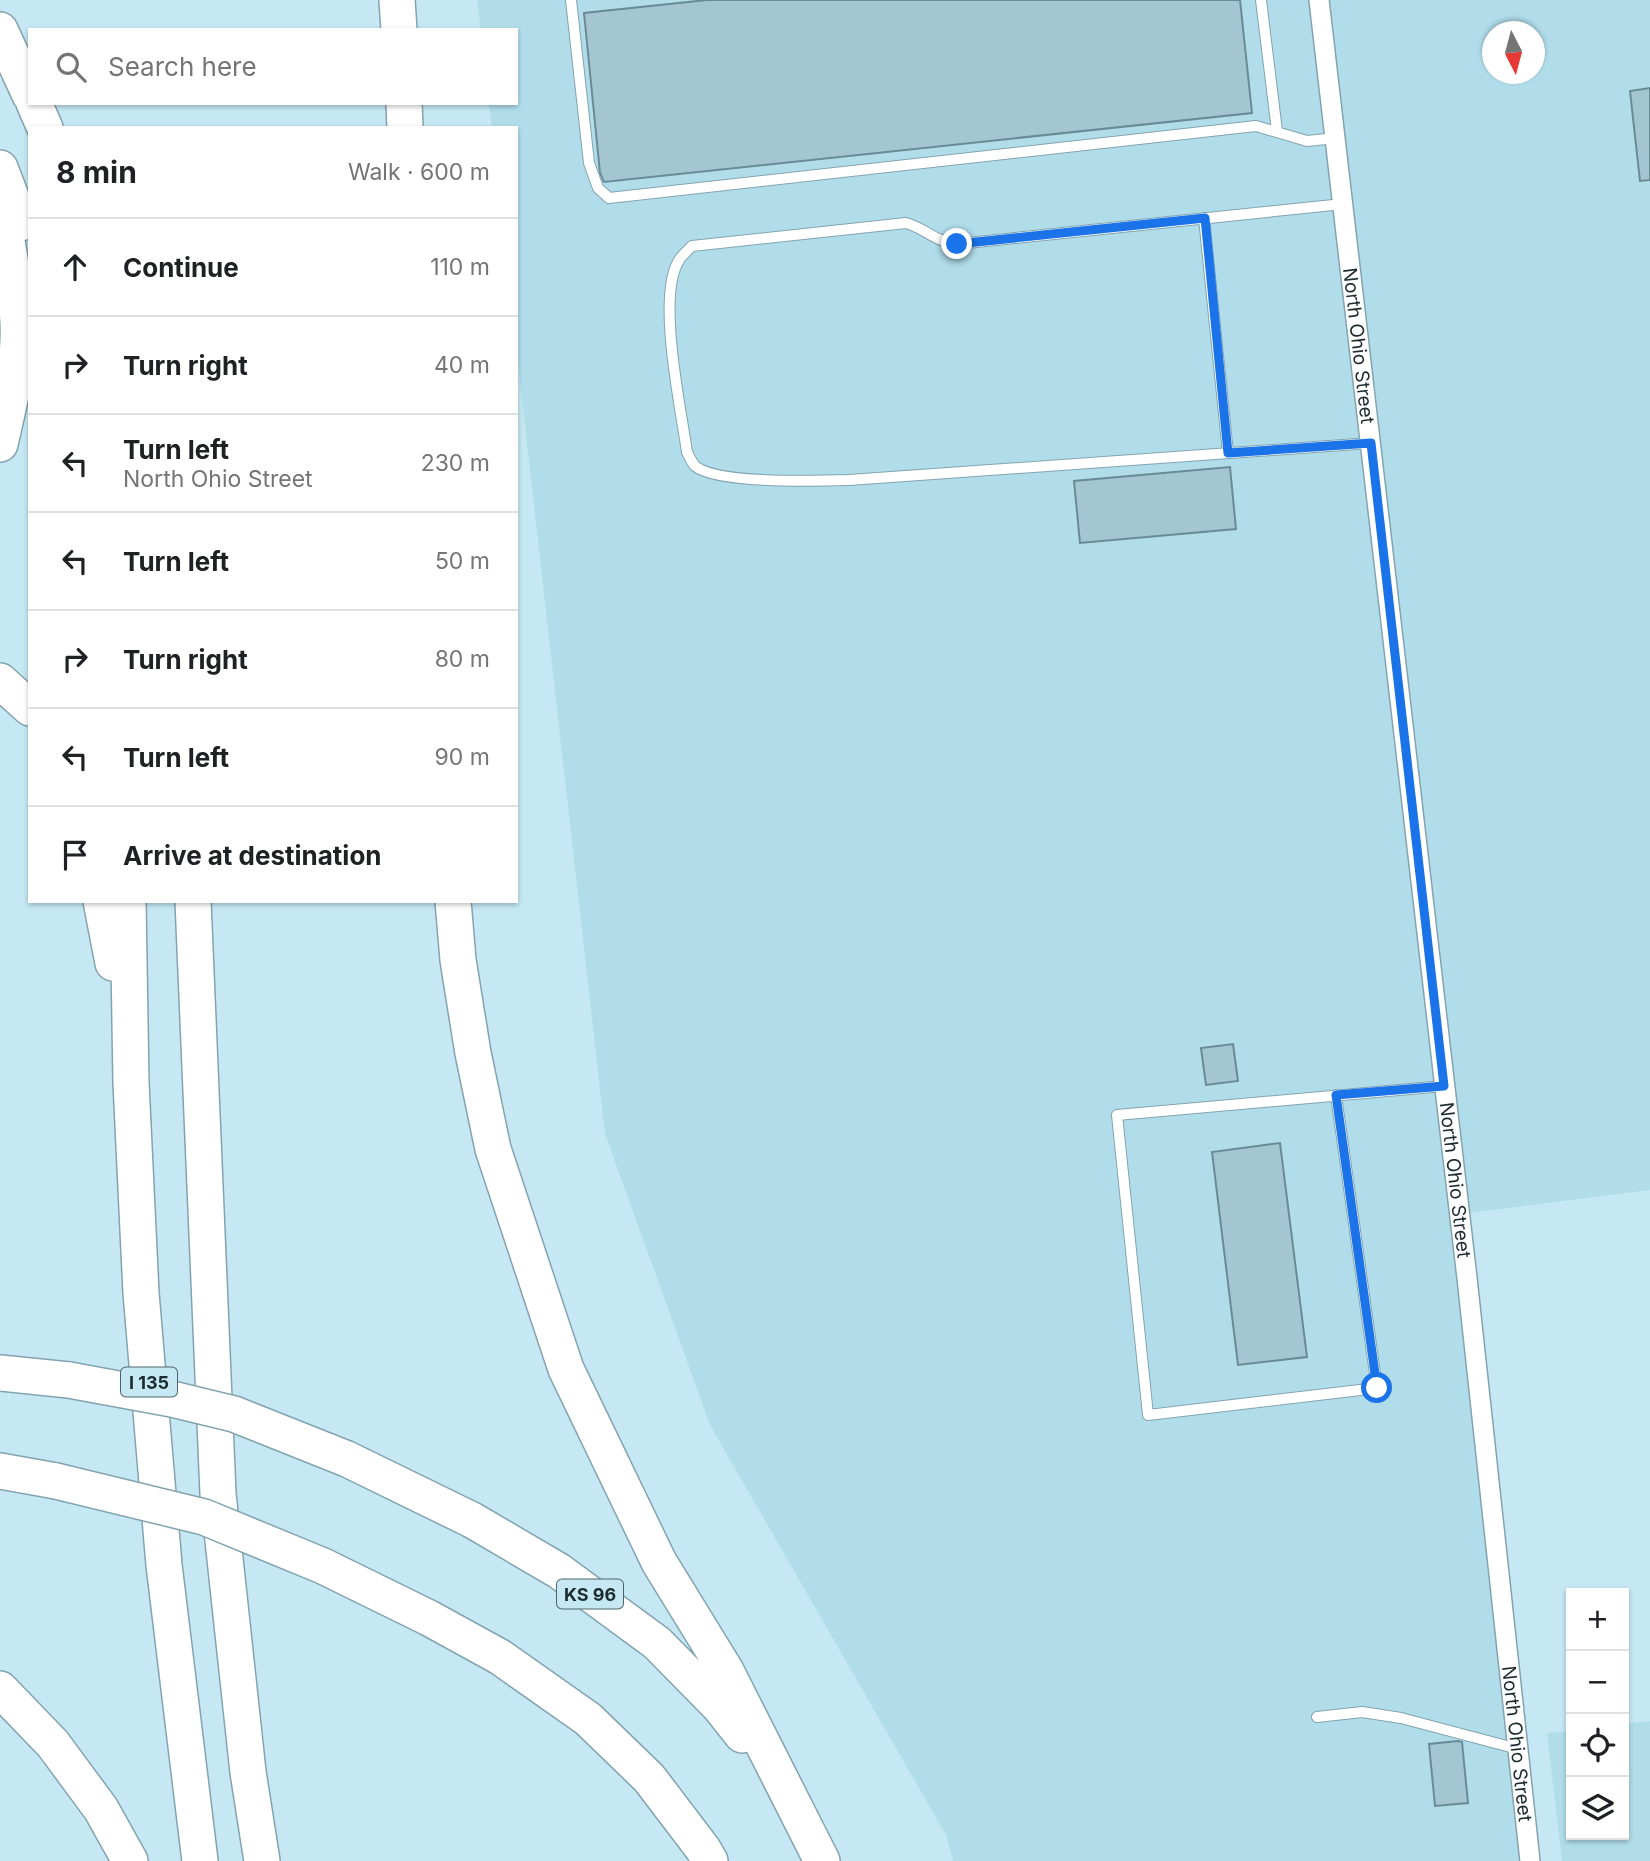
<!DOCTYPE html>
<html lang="en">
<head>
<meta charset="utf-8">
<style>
	body { margin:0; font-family:Inter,sans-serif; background:#f2f2f2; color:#202124 }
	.controls { position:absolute; right:21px; bottom:21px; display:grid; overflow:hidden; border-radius:0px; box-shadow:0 2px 5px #0004 }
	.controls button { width:63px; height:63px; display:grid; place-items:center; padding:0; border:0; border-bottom:2px solid #e0e0e0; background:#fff; color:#202124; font:35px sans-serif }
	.compass { position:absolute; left:1482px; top:21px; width:63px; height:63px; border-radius:50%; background:#fff; box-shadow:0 2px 5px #0004; rotate:174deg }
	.stop { position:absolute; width:21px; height:21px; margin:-16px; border:5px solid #1a73e8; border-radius:50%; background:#fff }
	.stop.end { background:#1a73e8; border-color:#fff; box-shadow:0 2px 7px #0008 }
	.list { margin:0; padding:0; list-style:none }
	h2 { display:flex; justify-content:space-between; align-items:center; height:91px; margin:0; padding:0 28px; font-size:30px }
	h2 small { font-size:23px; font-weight:400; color:#757577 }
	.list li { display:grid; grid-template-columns:46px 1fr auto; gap:21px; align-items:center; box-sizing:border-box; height:98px; padding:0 28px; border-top:2px solid #e0e0e0 }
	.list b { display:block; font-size:26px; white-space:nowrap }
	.list p { margin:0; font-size:23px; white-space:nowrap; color:#757577 }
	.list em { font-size:23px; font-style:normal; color:#757577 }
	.icon { flex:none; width:38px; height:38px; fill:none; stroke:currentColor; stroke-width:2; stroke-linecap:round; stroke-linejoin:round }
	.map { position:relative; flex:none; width:1650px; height:1861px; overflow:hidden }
	.search { position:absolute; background:#fff; box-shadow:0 2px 5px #0004; left:28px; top:28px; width:490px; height:77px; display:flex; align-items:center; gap:18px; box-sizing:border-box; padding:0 24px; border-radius:0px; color:#757577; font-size:26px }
	.panel { position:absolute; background:#fff; box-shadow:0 2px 5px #0004; left:28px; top:126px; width:490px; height:777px; border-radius:0px }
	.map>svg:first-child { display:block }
</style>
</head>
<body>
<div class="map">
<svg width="1650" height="1861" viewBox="0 0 1650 1861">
	<rect width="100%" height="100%" fill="#c5e8f4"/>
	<!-- built -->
	<path fill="#b1ddeb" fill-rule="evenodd" d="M477 0H1650V1190L1460 1214 1530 1861H953L946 1835 710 1425 605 1134 516 346V128H492L489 103H516V30H481ZM1492 32H1534V74H1492Z
		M1650 1721V1861H1562L1547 1733 1571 1731V1835H1624V1724Z"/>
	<!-- building -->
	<path fill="#a4c6d2" stroke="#6a8b96" stroke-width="2" d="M707 0H1240L1252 113 604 182 600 173 584 13Z
		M1650 88V180L1640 181 1630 91Z
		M1230 467 1236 529 1080 543 1074 481Z
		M1233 1044 1238 1081 1206 1085 1201 1048Z
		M1280 1143 1307 1357 1238 1365 1212 1152Z
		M1458 1741 1462 1742 1468 1803 1435 1806 1429 1744Z"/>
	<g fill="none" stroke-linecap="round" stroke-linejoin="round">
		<!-- lane casing -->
		<g stroke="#83a4af" stroke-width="12">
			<path id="lane" d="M571 0 589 163 598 188 609 198 1256 126 1307 141 1336 138
				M1261 0 1277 131
				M1343 204 957 244C931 240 927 229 906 223L692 246C687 251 681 256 678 262 657 299 681 409 687 452 689 456 692 463 695 466 717 484 818 481 849 480L1371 443
				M1204 218 1228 453
				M1336 1095 1377 1388 1148 1415 1117 1115 1444 1086
				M1317 1717 1362 1712 1401 1718 1518 1749"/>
		</g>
		<!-- street casing -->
		<g stroke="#83a4af" stroke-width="22">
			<g id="street">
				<path id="s1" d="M1319 0 1467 1278 1530 1861"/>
			</g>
		</g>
		<!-- highway casing -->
		<g stroke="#83a4af" stroke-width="38">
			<path id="highway" d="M397 0 399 30
				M0 30 30 95
				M34 103 45 128
				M404 103 405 128
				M0 168 21 223
				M0 202C7 241 15 281 18 321 20 363 9 404 0 444
				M0 681 30 708
				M101 901 113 963
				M128 901 131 1083 141 1293 164 1565 200 1861
				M193 901 218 1494 248 1772 262 1861
				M453 901 458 960 473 1053 493 1149 566 1369 659 1562 726 1671 822 1861
				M0 1373 69 1380
				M347 1459 472 1520 559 1571 657 1643 719 1706 742 1735
				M0 1471 56 1481
				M323 1566 429 1618 500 1657 588 1719 649 1778 703 1849 710 1861
				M0 1689 53 1744 101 1809 130 1861"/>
		</g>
		<!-- lane -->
		<use href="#lane" stroke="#fff" stroke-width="10"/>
		<!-- street -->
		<use href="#street" stroke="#fff" stroke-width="19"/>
		<!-- highway -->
		<use href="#highway" stroke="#fff" stroke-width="35"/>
		<!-- highway-bridge casing -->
		<g stroke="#83a4af" stroke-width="38" stroke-linecap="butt">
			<path id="highway-bridge" d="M69 1380 172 1399 234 1414 347 1459
				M56 1481 204 1517 323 1566"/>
		</g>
		<!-- highway-bridge -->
		<use href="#highway-bridge" stroke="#fff" stroke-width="35"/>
	</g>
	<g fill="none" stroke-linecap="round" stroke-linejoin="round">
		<!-- route -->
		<path stroke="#1a73e8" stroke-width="9" d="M957 244 1205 218 1228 453 1371 443 1444 1086 1336 1095 1377 1388"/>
	</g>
	<g text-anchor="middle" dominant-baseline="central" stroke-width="6" stroke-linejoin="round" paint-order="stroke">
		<!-- shield labels -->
		<g fill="#c5e8f4" stroke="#4f646a" stroke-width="2">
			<rect x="121" y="1367.5" width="56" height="29" rx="5"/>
			<rect x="557" y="1579.5" width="66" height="29" rx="5"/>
		</g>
		<g font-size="18" font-weight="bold" fill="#1d2b2f">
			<text x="149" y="1382">I 135</text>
			<text x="590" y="1594">KS 96</text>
		</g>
		<!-- street labels -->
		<g font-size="19" fill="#1d2b2f" stroke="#c5e8f4">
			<text stroke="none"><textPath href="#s1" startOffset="348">North Ohio Street</textPath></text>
			<text stroke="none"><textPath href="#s1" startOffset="1188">North Ohio Street</textPath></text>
			<text stroke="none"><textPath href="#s1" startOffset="1755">North Ohio Street</textPath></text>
		</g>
	</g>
</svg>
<div class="controls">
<button>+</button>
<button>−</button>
<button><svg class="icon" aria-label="locate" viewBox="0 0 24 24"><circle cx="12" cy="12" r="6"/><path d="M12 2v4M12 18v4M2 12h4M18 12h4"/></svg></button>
<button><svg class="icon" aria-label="layers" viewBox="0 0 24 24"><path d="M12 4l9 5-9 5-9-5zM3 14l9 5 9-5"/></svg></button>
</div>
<svg class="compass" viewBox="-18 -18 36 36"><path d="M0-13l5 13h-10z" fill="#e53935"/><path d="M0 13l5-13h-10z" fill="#757577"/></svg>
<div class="stop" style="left:1377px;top:1388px"></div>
<div class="stop end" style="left:957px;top:244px"></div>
<div class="search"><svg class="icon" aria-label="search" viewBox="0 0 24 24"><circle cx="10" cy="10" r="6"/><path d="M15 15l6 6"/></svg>Search here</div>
<section class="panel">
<h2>8 min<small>Walk · 600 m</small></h2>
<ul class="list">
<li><svg class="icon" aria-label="ahead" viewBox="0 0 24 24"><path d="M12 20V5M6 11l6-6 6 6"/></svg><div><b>Continue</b></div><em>110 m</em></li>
<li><svg class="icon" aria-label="right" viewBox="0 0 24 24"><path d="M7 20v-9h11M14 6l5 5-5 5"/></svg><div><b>Turn right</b></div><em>40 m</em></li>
<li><svg class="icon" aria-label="left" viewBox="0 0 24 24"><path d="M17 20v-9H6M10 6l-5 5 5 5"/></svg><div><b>Turn left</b><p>North Ohio Street</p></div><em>230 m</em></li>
<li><svg class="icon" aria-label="left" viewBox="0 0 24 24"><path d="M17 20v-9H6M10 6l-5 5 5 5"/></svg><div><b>Turn left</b></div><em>50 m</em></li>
<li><svg class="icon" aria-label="right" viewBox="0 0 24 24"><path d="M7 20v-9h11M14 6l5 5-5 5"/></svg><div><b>Turn right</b></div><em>80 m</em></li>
<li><svg class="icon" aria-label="left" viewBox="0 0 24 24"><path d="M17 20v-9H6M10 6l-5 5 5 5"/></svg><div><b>Turn left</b></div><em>90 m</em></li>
<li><svg class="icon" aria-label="arrive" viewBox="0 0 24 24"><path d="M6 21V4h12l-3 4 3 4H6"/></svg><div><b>Arrive at destination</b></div></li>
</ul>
</section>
</div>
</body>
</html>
